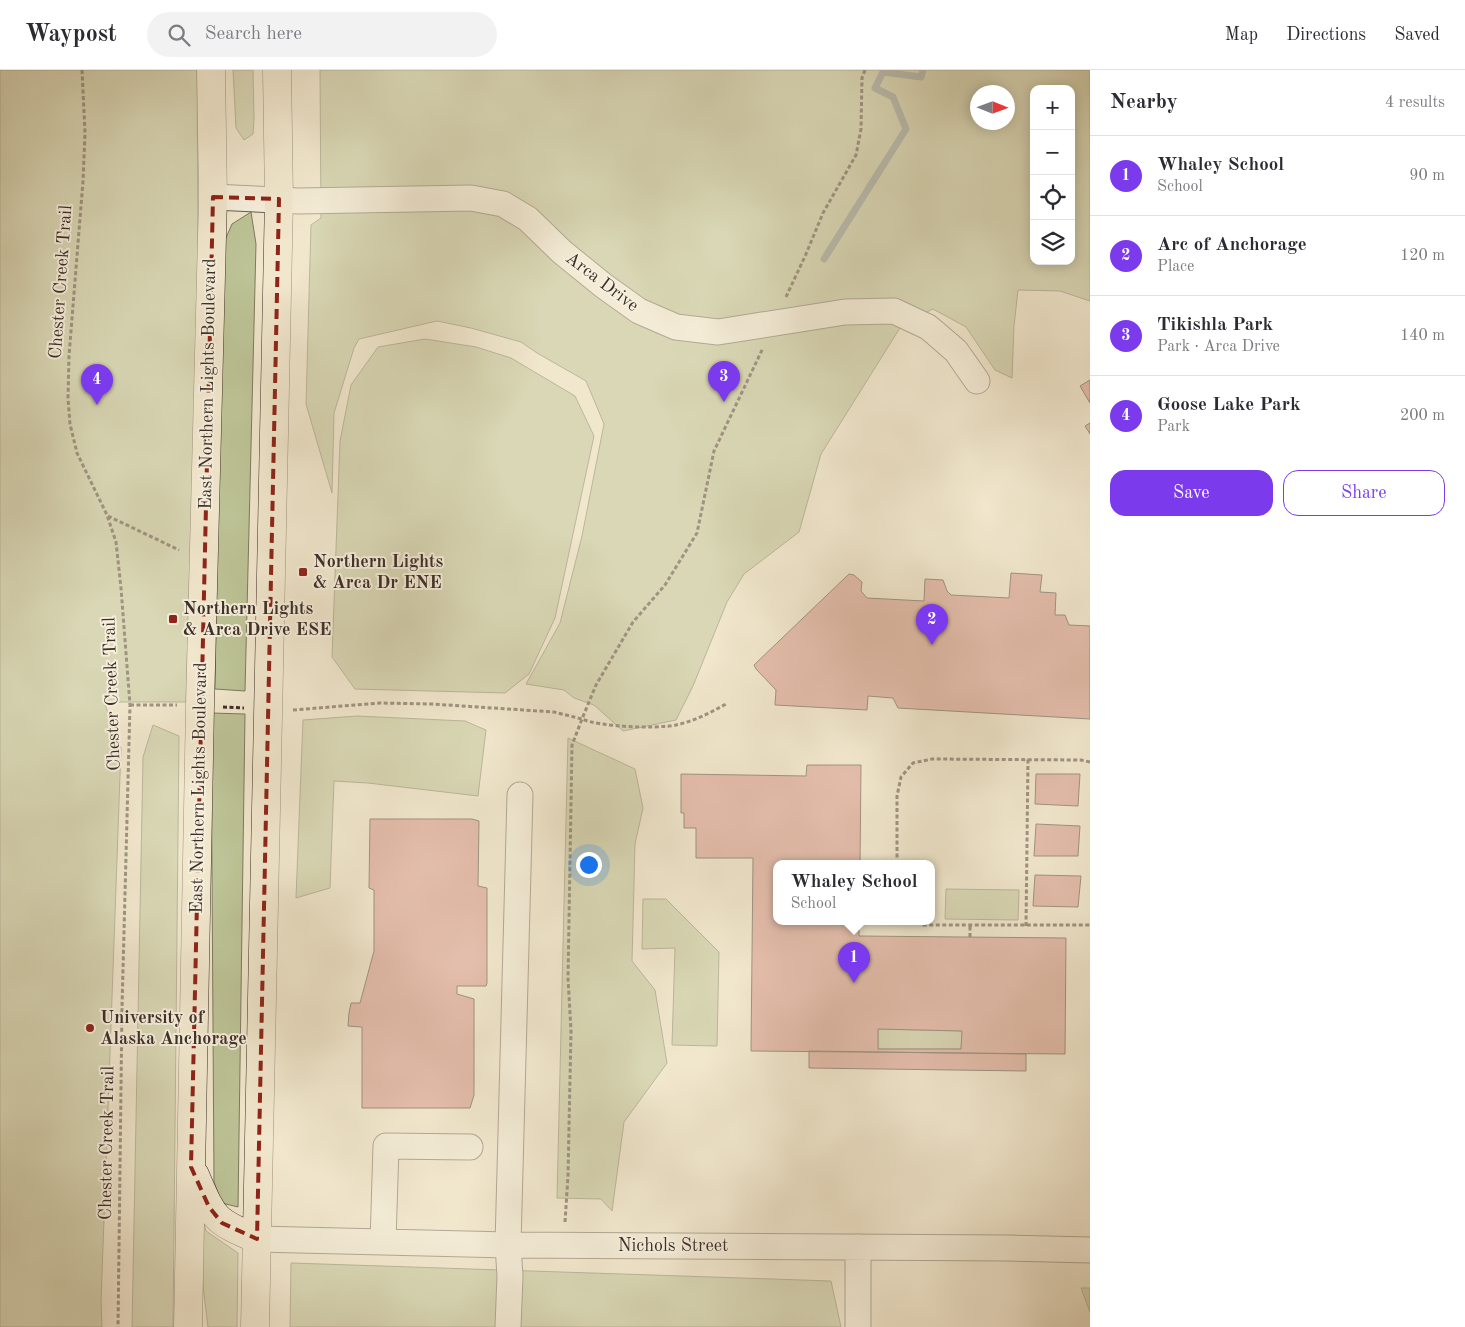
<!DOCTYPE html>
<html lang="en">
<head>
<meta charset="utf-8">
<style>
	body { margin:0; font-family:"Old Standard TT",serif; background:#f2f2f3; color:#2b2b33 }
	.controls { position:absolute; right:15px; top:15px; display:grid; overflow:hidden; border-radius:10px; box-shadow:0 2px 12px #0003 }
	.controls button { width:45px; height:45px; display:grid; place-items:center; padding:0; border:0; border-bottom:1px solid #e1e1e2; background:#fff; color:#2b2b33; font:25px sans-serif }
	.compass { position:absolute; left:970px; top:15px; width:45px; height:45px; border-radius:50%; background:#fff; box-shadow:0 2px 12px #0003; rotate:91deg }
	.you { position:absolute; left:588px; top:794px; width:18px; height:18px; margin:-12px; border:4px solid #fff; border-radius:50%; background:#1a73e8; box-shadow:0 0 0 8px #1a73e833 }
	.badge { display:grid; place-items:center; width:32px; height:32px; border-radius:50%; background:#7c3aed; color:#fff; font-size:16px; font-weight:700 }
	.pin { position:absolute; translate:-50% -41px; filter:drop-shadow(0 1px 2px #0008) }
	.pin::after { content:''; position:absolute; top:26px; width:18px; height:15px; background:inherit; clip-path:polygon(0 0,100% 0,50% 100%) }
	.popup { position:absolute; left:773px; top:790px; width:162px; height:65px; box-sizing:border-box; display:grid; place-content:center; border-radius:10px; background:#fff; filter:drop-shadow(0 1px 4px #0005); font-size:16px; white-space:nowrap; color:#7c7c81 }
	.popup b { font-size:19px; color:#2b2b33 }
	.popup::after { content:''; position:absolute; left:50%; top:100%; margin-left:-10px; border:10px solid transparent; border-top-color:#fff }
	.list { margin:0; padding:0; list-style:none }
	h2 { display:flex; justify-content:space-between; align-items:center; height:65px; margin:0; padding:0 20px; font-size:21px }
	h2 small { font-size:16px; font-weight:400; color:#7c7c81 }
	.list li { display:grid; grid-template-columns:32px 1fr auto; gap:15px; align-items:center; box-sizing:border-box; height:80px; padding:0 20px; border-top:1px solid #e1e1e2 }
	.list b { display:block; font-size:19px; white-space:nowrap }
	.list p { margin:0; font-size:16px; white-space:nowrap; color:#7c7c81 }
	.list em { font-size:16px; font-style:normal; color:#7c7c81 }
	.actions { display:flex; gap:10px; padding:15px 20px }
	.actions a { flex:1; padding:11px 0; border:1px solid #7c3aed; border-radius:15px; text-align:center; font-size:18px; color:#7c3aed }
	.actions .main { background:#7c3aed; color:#fff }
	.icon { flex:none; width:28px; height:28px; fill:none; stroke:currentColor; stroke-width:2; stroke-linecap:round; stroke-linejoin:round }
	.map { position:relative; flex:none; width:1090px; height:1257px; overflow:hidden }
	header { display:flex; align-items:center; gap:30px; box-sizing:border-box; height:70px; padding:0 25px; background:#fff; border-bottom:1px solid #e1e1e2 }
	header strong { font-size:24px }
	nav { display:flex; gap:28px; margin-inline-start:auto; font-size:18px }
	.search { width:350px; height:45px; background:#f2f2f3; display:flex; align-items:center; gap:12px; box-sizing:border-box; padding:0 18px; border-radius:28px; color:#7c7c81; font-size:19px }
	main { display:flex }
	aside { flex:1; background:#fff }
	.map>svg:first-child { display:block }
</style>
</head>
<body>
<header>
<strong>Waypost</strong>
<div class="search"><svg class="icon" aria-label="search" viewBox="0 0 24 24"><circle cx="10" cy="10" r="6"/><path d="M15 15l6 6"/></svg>Search here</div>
<nav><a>Map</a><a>Directions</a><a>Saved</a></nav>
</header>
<main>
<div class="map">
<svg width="1090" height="1257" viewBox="0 0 1090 1257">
	<rect width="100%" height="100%" fill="#f1e7cd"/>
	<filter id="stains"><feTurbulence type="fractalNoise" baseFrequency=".004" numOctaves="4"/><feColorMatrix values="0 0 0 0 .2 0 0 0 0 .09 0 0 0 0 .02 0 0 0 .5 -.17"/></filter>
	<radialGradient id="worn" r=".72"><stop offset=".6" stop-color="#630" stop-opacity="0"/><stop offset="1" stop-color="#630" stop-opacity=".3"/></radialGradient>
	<!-- green -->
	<path fill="#bdc497" stroke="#7d7a5f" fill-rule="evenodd" d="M0 0H197L198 208 186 632H104L121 678 101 1232 102 1257H0Z
		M233 0H253L254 49 253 64 244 70 236 58Z
		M320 0H1090V231L1060 221 1018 220 1014 256 1012 308 995 300 966 257 933 239 903 253 821 384 799 462 744 504 727 532 693 616 676 650 623 661 594 635 574 628 564 620 526 614 560 553 582 466 604 354 586 311 537 283 521 272 471 258 437 251 359 269 354 278 334 343 332 423 306 334 311 155 321 148ZM1034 19H1071V191H1034ZM978 22H1008V52H978Z
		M251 142 256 174 245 621 215 619 222 177 232 154Z
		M425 269 476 277 511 288 575 326 594 366 555 548 529 604 505 623 355 619 332 587 340 371 351 315 378 277Z
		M211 643 245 644 238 1137 222 1133 214 1112Z
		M357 646 465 651 486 660 478 726 368 713 334 711 330 818 296 828 303 650Z
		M153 655 179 666 173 1257H132L143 687Z
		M568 668 635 699 643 738 635 774 632 891 655 920 667 993 624 1052 612 1141 601 1129 557 1128Z
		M946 819 1019 820 1018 850 945 849Z
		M643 829H666L719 882 717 976 672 975 675 878 642 879Z
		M878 959 962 961 961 979H878Z
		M201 1144 206 1161 238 1183 237 1257H208L203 1216Z
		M291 1193 831 1211 841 1257H290Z
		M1081 1218H1090V1242Z"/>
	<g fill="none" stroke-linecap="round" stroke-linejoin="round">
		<!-- stream -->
		<path stroke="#778583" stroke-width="7" d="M824 189 906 59 893 27 875 18 883 2 921 7 923 0"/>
	</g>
	<!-- building -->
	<path fill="#d58c83" stroke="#3d2f27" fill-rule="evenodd" d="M1090 310V333L1080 316Z
		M1090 353V364L1085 356Z
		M1011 503 1042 505 1040 522 1056 523 1055 545H1065L1069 555 1090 556V649L898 638 893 628 868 626 867 640 775 635 776 620 756 599 754 595 849 504 854 505 862 512 861 521 867 528 924 531 925 509 943 510 947 521 951 525 1009 528Z
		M807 695H861L860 794H776V852H859V866L1066 868 1065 984 751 981 753 788H696V758H684V743H681V704L806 706ZM878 959 962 961 961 979H878Z
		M1036 704H1080L1078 736 1035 734Z
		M370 749H472L479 751 478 816 487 818V913L486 916H457V924L474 929V1025L470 1038H362V957L348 956 349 943 351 933H360L374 881V820L369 818Z
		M1036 754 1080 756 1078 786H1034Z
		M1035 805 1081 806 1078 837 1033 836Z
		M809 981 1026 984V1001L809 998Z"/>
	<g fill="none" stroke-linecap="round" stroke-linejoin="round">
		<!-- minor casing -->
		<g stroke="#6a5d50" stroke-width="27">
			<path id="minor" d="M213 127 299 131 471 128 503 134 528 149 562 182 604 216 639 241 676 257 718 262 845 242 894 241 928 257 934 262 956 281 977 311
				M257 1169 508 1175 1007 1178 1090 1180
				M383 1172 386 1076 470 1077
				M508 1257 510 1206 508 1175 520 725
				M858 1257V1177"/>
		</g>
		<!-- major casing -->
		<g stroke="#3d2f27" stroke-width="29">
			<path id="major" d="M195 1105C213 1147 213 1151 257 1169
				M188 1257 200 636 213 127 211 0
				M255 1257 279 129 277 0"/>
		</g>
		<!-- path -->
		<path stroke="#3d2f27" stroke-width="3" stroke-dasharray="4 2.5" stroke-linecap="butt" d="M82 0 85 63 83 111 69 286 68 328 70 354 77 383 107 445 116 472 121 518 130 635 122 937 118 1257
			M786 227 806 184 823 143 856 85 861 59 862 8 865 0
			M108 446 179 480
			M130 635H177
			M223 637 244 638
			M293 640 380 633 432 634 554 642 582 649 596 615 633 552 665 515 697 463 714 381 763 278
			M897 794V726L901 707 913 693 932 689 1081 690 1090 692
			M917 852 923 855H1090
			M1026 856 1028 689
			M970 867V856
			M565 1152 568 1106 571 961 568 908 572 675 582 649C600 657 656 659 676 655 694 651 710 643 726 634"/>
		<!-- minor -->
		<use href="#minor" stroke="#f6efde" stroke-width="25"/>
		<!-- major -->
		<use href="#major" stroke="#f1e7cd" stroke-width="28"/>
	</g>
	<!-- marked area -->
	<path d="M0 0H1090V1257H0ZM213 127 279 129 257 1169 222 1153 209 1137 191 1097Z" fill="#f1e7cd" fill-opacity=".55" fill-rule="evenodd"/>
	<path fill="none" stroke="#8f2418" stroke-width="4" stroke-dasharray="10 6" stroke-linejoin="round" d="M213 127 279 129 257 1169 222 1153 209 1137 191 1097Z"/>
	<!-- markers -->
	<g fill="#8f2418" stroke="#f6efde" stroke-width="2">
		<rect x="298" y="497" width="10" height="10" rx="2.5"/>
		<rect x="168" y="544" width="10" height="10" rx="2.5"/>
		<circle cx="90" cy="958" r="5"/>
	</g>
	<g text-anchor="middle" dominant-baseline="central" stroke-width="4" stroke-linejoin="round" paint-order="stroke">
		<!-- street labels -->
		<g font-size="18" fill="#3d2f27" stroke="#f6efde">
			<text transform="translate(61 212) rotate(-86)">Chester Creek Trail</text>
			<text transform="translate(602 212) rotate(37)">Arca Drive</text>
			<text transform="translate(208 314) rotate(-89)">East Northern Lights Boulevard</text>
			<text transform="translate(112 624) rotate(-92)">Chester Creek Trail</text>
			<text transform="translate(199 718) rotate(-89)">East Northern Lights Boulevard</text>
			<text transform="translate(107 1073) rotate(-89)">Chester Creek Trail</text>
			<text x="673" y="1176">Nichols Street</text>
		</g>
		<!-- poi labels -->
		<g font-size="18" font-weight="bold" fill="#3d2f27" stroke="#f6efde" text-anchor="start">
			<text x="313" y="492">Northern Lights<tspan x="313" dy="21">&amp; Arca Dr ENE</tspan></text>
			<text x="183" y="539">Northern Lights<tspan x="183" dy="21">&amp; Arca Drive ESE</tspan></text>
			<text x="100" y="948">University of<tspan x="100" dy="21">Alaska Anchorage</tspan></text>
		</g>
	</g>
	<rect width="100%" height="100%" filter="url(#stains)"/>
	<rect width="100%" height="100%" fill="url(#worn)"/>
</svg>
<div class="controls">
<button>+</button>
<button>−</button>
<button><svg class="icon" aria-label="locate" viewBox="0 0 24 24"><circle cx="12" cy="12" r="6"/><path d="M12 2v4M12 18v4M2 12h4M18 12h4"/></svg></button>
<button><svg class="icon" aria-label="layers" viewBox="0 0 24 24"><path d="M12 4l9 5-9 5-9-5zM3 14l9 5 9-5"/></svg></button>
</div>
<svg class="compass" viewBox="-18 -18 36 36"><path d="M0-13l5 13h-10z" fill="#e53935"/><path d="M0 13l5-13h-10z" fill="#7c7c81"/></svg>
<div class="you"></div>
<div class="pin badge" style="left:854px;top:913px">1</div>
<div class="popup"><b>Whaley School</b>School</div>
<div class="pin badge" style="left:932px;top:575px">2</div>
<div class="pin badge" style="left:724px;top:332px">3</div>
<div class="pin badge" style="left:97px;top:335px">4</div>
</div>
<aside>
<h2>Nearby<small>4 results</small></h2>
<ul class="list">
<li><span class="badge">1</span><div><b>Whaley School</b><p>School</p></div><em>90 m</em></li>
<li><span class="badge">2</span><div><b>Arc of Anchorage</b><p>Place</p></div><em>120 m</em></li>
<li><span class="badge">3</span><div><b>Tikishla Park</b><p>Park · Arca Drive</p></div><em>140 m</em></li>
<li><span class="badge">4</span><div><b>Goose Lake Park</b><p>Park</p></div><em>200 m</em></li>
</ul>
<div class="actions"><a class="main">Save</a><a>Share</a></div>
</aside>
</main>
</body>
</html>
